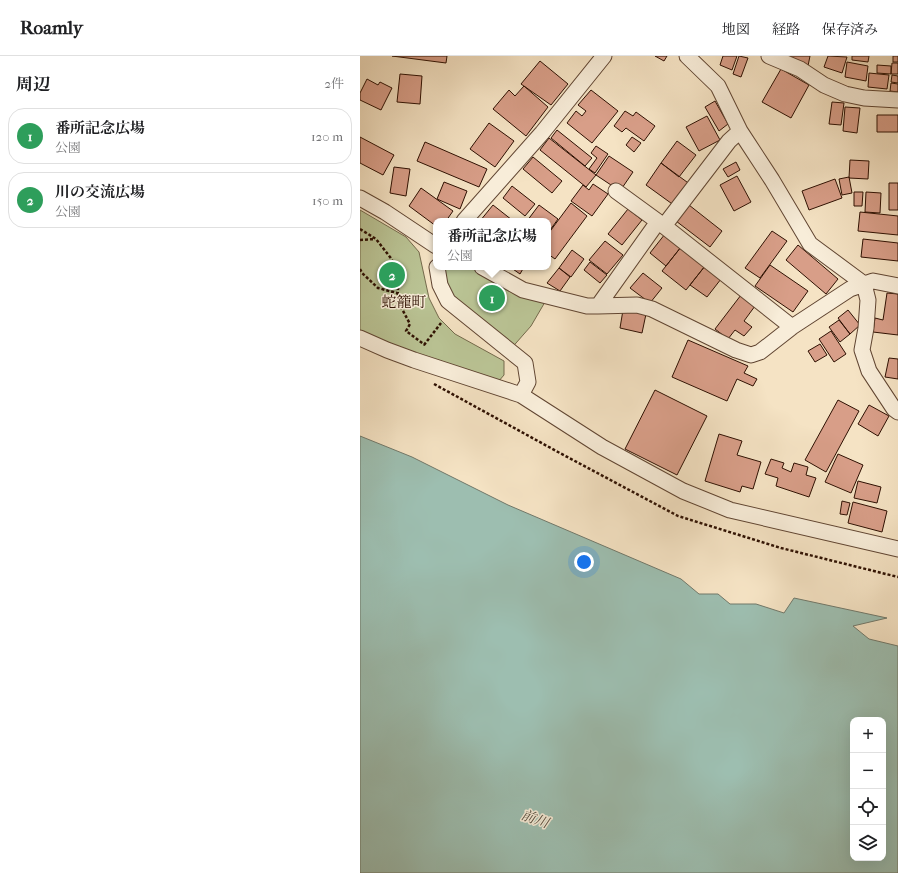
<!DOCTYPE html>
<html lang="ja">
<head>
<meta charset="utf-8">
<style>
	body { margin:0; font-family:"IM FELL French Canon","Noto Serif JP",serif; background:#f2f2f2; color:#202124 }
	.controls { position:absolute; right:12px; bottom:12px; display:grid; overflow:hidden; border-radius:8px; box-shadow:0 4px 16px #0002 }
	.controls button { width:36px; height:36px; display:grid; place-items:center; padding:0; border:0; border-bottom:1px solid #e0e0e0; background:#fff; color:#202124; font:20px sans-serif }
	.you { position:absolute; left:224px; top:506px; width:14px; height:14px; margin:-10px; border:3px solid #fff; border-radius:50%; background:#1a73e8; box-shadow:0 0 0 6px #1a73e833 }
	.badge { display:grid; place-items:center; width:26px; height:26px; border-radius:50%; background:#111827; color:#fff; font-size:13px; font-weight:700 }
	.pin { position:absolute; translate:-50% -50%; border:2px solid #fff; box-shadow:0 1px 4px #0006 }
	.popup { position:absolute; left:73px; top:162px; width:118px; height:52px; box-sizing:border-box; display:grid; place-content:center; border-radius:8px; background:#fff; filter:drop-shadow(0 1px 3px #0005); font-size:13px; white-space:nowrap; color:#757577 }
	.popup b { font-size:15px; color:#202124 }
	.popup::after { content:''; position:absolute; left:50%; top:100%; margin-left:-8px; border:8px solid transparent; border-top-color:#fff }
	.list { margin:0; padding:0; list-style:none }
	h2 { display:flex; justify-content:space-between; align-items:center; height:52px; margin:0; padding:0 16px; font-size:17px }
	h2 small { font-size:13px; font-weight:400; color:#757577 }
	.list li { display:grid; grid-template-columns:26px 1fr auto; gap:12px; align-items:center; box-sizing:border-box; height:56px; margin:0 8px 8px; padding:0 8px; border:1px solid #e0e0e0; border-radius:16px }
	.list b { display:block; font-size:15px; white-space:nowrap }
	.list p { margin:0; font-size:13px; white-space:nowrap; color:#757577 }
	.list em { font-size:13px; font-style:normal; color:#757577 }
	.icon { flex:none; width:22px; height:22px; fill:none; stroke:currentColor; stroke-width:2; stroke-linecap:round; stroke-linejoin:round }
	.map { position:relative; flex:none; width:538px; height:817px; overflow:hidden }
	header { display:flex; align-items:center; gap:24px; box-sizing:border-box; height:56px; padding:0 20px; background:#fff; border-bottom:1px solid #e0e0e0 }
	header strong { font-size:19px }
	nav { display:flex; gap:22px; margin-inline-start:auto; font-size:14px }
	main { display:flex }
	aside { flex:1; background:#fff }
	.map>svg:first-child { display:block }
</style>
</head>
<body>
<header>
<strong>Roamly</strong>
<nav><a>地図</a><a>経路</a><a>保存済み</a></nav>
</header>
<main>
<aside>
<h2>周辺<small>2件</small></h2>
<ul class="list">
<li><span class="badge" style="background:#2e9e5b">1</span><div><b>番所記念広場</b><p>公園</p></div><em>120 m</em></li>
<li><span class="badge" style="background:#2e9e5b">2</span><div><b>川の交流広場</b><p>公園</p></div><em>150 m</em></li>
</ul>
</aside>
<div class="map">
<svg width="538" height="817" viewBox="0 0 538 817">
	<rect width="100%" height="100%" fill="#f5e3c4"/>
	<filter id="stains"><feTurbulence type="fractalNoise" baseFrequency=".005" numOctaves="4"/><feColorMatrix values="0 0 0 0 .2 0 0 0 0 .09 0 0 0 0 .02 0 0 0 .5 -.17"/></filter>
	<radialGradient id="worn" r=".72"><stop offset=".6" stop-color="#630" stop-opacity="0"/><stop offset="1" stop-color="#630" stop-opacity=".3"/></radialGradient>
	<!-- green -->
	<path fill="#bac495" stroke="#746a4c" d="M0 154 46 181 59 196 69 242 79 262 95 278 144 305V319L138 326 0 278Z
		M78 211H120L185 246 171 270 149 295 97 254Z"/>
	<!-- water -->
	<path fill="#9dbeb0" stroke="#71786a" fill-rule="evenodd" d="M0 380 52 401 148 449 321 523 339 538H358L370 548H396L424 557 434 542 527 562 493 570 509 583 538 590V817H0ZM493 664H523V802H493Z"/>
	<!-- building -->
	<path fill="#d89e88" stroke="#2e1002" d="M32 0H87L86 7Z
		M295 0H307L304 5Z
		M363 0H377L372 14 360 9Z
		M379 0 388 2 381 21 373 18Z
		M429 0H450L448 10 428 5Z
		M468 0 487 1 482 17 464 11Z
		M492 0H509L508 6 492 4Z
		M533 0H538V6H533Z
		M180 5 208 28 191 49 161 28Z
		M487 6 508 10 506 25 485 21Z
		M532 7H538V18H531Z
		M517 9 531 10V18L517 17Z
		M421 13 449 29 431 62 402 46Z
		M509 17 529 19 527 33 508 31Z
		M40 18 62 20 60 48 37 46Z
		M532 19 538 20V27L531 26Z
		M7 23 18 29 20 26 32 32 21 54 0 44V37Z
		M531 27 538 28V36L530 35Z
		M164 30 188 51 166 80 133 53 149 34 155 40Z
		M231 34 258 55 232 87 207 67 216 55 222 60 226 55 218 49Z
		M355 45 368 68 359 75 345 51Z
		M472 46 484 47 481 69 469 68Z
		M485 51 500 52 497 77 483 75Z
		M265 55 273 60 276 56 295 70 284 85 266 72 262 76 254 70Z
		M517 59H538V76H517Z
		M347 60 360 84 339 95 326 71Z
		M129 67 154 85 135 111 110 93Z
		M197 74 232 102 225 110 191 82Z
		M0 81 34 99 23 119 0 107Z
		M272 81 281 87 274 96 266 89Z
		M189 82 236 119 226 131 180 94Z
		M317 85 336 99 319 121 301 107Z
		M65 86 127 113 119 131 57 105Z
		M236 90 248 98 235 117 229 113 237 102 231 97Z
		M249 100 273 116 260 135 236 119Z
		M173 101 202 125 192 137 163 113Z
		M490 104 509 105 508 123 489 122Z
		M376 106 380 114 368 121 363 113Z
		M301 107 331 129 315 150 286 129Z
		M34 111 50 113 46 140 30 137Z
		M377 120 391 146 374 155 360 129Z
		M489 121 492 137 482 139 479 123Z
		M475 123 482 142 449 154 442 135Z
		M84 126 107 135 100 153 77 143Z
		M529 127H538V154H529Z
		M233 128 248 138 232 160 211 145 223 129 229 134Z
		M152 130 175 148 165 160 143 142Z
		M61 132 93 155 86 165H76V170L49 150Z
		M494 136H503L502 150H494Z
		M506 136 521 137 520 157 505 156Z
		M211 147 227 160 195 203 188 198V178Z
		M133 149 152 164V165H120Z
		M179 149 198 163 188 177V165H167Z
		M329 149 362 175 350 191 316 165Z
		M268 153 282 164 262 189 248 178Z
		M500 156 538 160V179L498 175Z
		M412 175 427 185 400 222 385 212Z
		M305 178 321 191 306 210 290 197Z
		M503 183 538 187V205L501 201Z
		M245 185 263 199 247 218 229 204Z
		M438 189 478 223 466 238 426 204Z
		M321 191 345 210 326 234 302 215Z
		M212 194 224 203 211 221 199 212Z
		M230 206 247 219 240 227 224 214Z
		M410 209 448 235 433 256 395 230Z
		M345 210 361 223 347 241 330 229Z
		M150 211H164L160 218Z
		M199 212 210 221 200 235 187 227Z
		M283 217 302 232 290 247 270 232Z
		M527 237 538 238V279L513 276 515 262 523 264Z
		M381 239 395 250 384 265 392 271 384 280 375 274 368 283 355 273Z
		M263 254 286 258 282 277 260 272Z
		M488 254 500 269 490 278 478 262Z
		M479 264 490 278 480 286 469 271Z
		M471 275 486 298 474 306 459 283Z
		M328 284 388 310 384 317 397 323 393 330 377 323 367 345 312 321Z
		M460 288 467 299 455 306 448 295Z
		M529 302 538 303V323L525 321Z
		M295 334 347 360 317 419 265 393Z
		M478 344 499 355 466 416 445 404Z
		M509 349 529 360 518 380 498 368Z
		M359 378 382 385 377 399 401 406 393 433 382 430 380 436 345 425Z
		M478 398 503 409 491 437 465 426Z
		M411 403 424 407 422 412 431 416 434 407 448 411 446 419 456 422 449 441 416 430 418 422 405 418Z
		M498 425 521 431 517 447 494 442Z
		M482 445 490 447 487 459 480 458Z
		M493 446 527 455 522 476 488 467Z"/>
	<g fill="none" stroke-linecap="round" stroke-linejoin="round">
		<!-- minor casing -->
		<g stroke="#604532" stroke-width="17">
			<path id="minor" d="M327 0 358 30 380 75 412 124 450 188 504 228 508 244 506 272 502 294 509 315 534 353 538 356
				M409 0 440 13 464 29 485 38 504 42 538 44
				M256 135 304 170 432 271
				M0 142 25 156 76 190
				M104 165 182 77 244 0
				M304 170 369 85 380 75
				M77 211 80 229 88 245 165 307 168 326 161 339
				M122 211 163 234 227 250H238L297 167
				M238 250 277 249 292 253 376 294 391 299 400 296 432 271 490 233 513 225 538 230
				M0 282 27 294 54 304 161 339 242 391 323 435 370 454 538 493"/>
		</g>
		<!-- path -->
		<path stroke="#2e1002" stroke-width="2.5" stroke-dasharray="3 2" stroke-linecap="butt" d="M0 173 16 183 30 201 41 219C34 242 39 247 50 268L46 275 65 289
			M0 184 15 183
			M0 213 2 217 18 232 37 237
			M64 289 81 267
			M74 328 198 396 318 460 421 492 538 521"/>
		<!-- minor -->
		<use href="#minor" stroke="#f8edd9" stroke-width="15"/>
	</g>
	<g text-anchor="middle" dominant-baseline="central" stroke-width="3" stroke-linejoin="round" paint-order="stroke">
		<!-- water labels -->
		<g font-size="14" font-style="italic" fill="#554d3f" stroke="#f8edd9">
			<text transform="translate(175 763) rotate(20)">前川</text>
		</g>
		<!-- quarter labels -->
		<g font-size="15" fill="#2e1002" stroke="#f8edd9">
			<text x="44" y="246">蛇籠町</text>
		</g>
	</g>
	<rect width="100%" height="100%" filter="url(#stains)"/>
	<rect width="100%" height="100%" fill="url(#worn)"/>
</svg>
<div class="controls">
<button>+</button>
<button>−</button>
<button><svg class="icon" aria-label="locate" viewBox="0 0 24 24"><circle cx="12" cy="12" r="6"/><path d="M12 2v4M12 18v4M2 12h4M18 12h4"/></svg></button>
<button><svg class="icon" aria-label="layers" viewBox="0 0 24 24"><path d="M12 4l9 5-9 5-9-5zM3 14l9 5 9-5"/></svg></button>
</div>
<div class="you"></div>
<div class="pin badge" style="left:132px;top:242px;background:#2e9e5b">1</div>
<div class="popup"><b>番所記念広場</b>公園</div>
<div class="pin badge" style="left:32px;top:219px;background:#2e9e5b">2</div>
</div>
</main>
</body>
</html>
